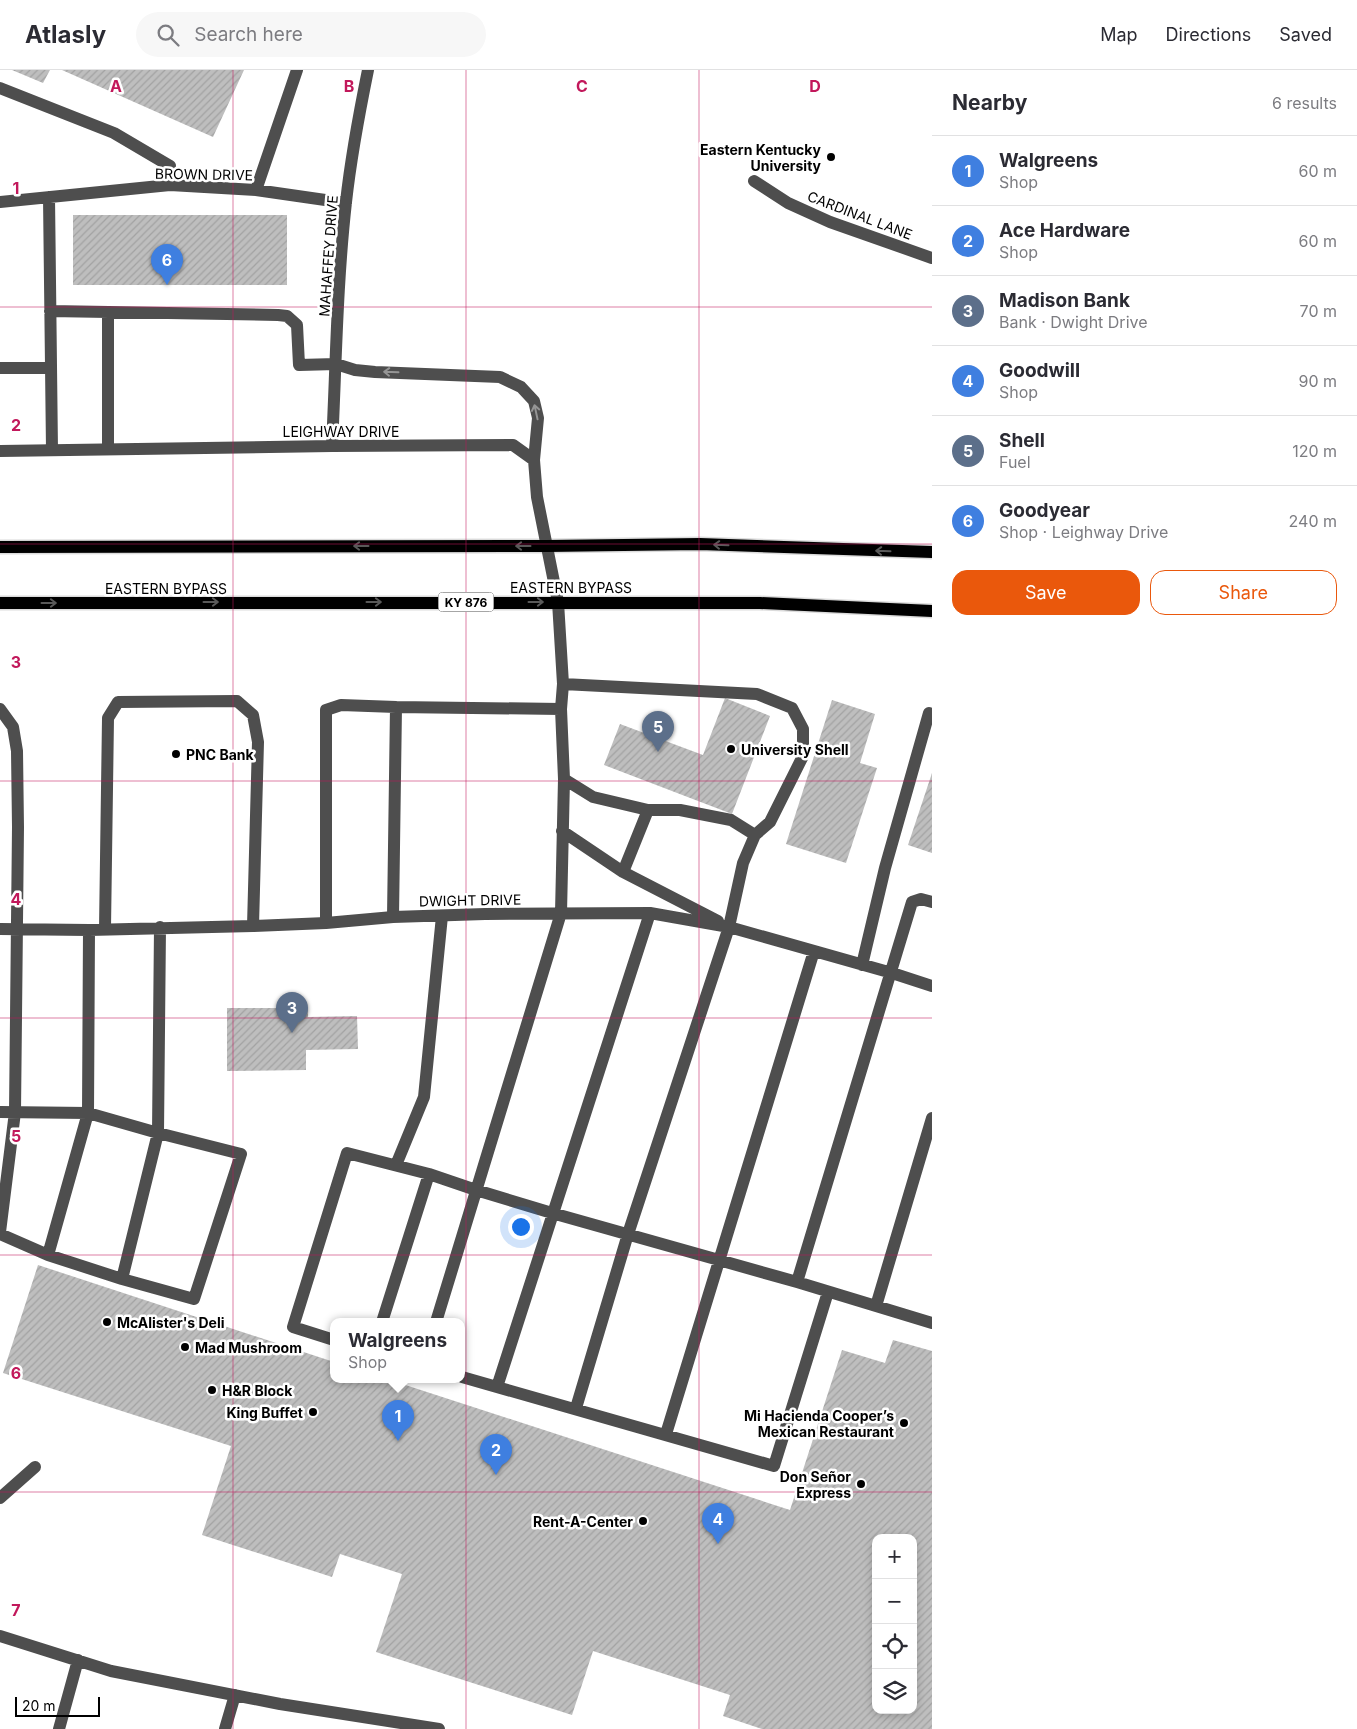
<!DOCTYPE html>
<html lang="en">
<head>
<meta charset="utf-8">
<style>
	body { margin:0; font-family:Inter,sans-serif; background:#f7f7f7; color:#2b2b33 }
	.controls { position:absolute; right:15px; bottom:15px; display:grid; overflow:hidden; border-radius:10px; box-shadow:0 2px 8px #0003 }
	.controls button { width:45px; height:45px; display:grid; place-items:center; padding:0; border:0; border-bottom:1px solid #e1e1e2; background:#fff; color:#2b2b33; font:25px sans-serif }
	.scale { position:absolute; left:15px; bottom:12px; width:85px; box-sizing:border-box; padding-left:5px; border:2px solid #000; border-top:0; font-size:14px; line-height:18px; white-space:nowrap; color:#000; -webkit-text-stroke:4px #fff; paint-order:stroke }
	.you { position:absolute; left:520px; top:1156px; width:18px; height:18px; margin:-12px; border:4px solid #fff; border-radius:50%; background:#1a73e8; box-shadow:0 0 0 8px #1a73e833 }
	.badge { display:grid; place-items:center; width:32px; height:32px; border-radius:50%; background:#ea580c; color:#fff; font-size:16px; font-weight:700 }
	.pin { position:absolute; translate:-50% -41px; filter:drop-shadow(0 1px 2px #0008) }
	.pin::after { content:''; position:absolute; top:26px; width:18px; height:15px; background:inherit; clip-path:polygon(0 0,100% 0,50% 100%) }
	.popup { position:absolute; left:330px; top:1248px; width:135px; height:65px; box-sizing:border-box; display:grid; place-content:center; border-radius:10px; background:#fff; filter:drop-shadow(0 1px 4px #0005); font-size:16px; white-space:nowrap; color:#7c7c81 }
	.popup b { font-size:19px; color:#2b2b33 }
	.popup::after { content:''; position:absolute; left:50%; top:100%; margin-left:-10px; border:10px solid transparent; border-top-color:#fff }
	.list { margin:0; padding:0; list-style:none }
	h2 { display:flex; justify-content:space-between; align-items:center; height:65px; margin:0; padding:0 20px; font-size:21px }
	h2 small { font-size:16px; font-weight:400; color:#7c7c81 }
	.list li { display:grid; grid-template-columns:32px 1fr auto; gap:15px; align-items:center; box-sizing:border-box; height:70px; padding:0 20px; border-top:1px solid #e1e1e2 }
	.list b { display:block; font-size:19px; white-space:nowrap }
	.list p { margin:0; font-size:16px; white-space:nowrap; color:#7c7c81 }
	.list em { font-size:16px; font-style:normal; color:#7c7c81 }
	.actions { display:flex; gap:10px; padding:15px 20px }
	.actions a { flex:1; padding:11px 0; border:1px solid #ea580c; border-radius:15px; text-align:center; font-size:18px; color:#ea580c }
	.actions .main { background:#ea580c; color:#fff }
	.icon { flex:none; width:28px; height:28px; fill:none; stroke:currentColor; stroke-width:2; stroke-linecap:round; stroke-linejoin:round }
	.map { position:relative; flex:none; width:932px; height:1659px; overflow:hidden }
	header { display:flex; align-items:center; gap:30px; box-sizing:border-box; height:70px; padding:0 25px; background:#fff; border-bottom:1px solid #e1e1e2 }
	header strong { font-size:24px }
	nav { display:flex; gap:28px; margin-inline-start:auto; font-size:18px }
	.search { width:350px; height:45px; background:#f7f7f7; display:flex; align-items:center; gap:12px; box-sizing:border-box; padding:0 18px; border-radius:28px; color:#7c7c81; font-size:19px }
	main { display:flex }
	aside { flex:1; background:#fff }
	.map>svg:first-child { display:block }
</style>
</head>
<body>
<header>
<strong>Atlasly</strong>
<div class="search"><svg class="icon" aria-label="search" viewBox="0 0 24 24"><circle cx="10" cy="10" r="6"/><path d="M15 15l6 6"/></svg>Search here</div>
<nav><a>Map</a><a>Directions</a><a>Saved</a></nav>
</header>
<main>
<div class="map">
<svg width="932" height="1659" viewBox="0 0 932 1659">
	<defs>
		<pattern id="building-hatch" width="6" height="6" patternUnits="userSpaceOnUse" patternTransform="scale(1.25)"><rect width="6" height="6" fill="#bebebe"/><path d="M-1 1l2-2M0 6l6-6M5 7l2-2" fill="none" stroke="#a2a2a2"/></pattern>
	</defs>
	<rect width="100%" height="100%" fill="#fff"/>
	<!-- building -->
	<path fill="url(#building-hatch)" fill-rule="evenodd" d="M12 0H50L43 13Z
		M62 0H244L213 67Z
		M73 145H287V215H73Z
		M725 628 770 646 732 744 604 695 620 654 703 685Z
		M832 630 875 644 860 693 877 698 846 793 786 774Z
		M932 703V783L908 775Z
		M227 938H308V947L357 946 358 979 306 980V1000L227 1001Z
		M38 1195 334 1292V1310H390L790 1440 842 1280 885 1293 893 1270 932 1281V1659H762L723 1646 730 1625 593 1581 572 1645 376 1582 402 1504 340 1484 332 1507 202 1465 231 1376 3 1303ZM876 1468H913V1640H876Z"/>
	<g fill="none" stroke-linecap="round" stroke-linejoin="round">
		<!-- major casing -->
		<g stroke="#dbdbdb" stroke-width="15">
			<path id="major" d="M0 477 547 476 700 474 932 482
				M0 533H760L932 541"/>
		</g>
		<!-- minor -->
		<path stroke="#4e4e4e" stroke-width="12" d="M0 18 114 63 170 96V115
			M754 111 788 133 830 152 932 188
			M256 120 297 0
			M49 127 52 380
			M0 132 170 115 256 120 346 133
			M50 241 278 245 287 246 297 255 299 295 336 294 355 300 375 302 500 307 521 317 534 331 538 348 534 390
			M108 242V379
			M0 298H51
			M332 376C336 294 337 212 346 132 351 87 359 44 368 0
			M0 381 332 376 513 375 534 390 537 427 558 532 563 614 561 639 564 709 561 843 436 1252
			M563 614 757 624 792 638 803 659V686L770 752 755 765 743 793 729 857 628 1164 576 1338
			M0 639 13 657 17 681 18 757 15 1042 0 1162
			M564 709 593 727 648 740H680L731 750 755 765
			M562 761 623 802 718 851
			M623 802 648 740
			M393 847 396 637 561 639
			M326 853V640L341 635 396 637
			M0 859 89 860 253 856 326 853 393 847 485 844 650 843 729 857 892 903 932 916
			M105 859 108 648 118 632 237 631 253 645 258 672 253 856
			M89 860 88 1043 48 1185 122 1209 194 1229 241 1084 158 1063 122 1209
			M862 895 885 798 929 643
			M0 1042 88 1043 158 1063 160 857
			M396 1095 424 1027 442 846
			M0 1164 48 1185
			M797 1212 912 832 921 829 932 832
			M876 1236 932 1048
			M382 1252 429 1104
			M334 1270 293 1257 347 1083 429 1104 476 1120 552 1143 797 1212 932 1253
			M462 1307 774 1396 828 1222
			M497 1317 650 843
			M666 1364 814 881
			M0 1428 35 1397
			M0 1566 111 1601 280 1634 439 1659
			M59 1659 78 1590
			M225 1659 235 1625"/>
		<!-- major -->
		<use href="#major" stroke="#000" stroke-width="12"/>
	</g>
	<!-- one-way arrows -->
	<defs><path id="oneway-shaft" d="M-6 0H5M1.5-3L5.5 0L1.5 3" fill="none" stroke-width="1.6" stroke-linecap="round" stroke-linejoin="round" transform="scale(1.25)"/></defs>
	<g stroke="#959595">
		<use href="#oneway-shaft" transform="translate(391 302) rotate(-178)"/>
		<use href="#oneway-shaft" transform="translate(536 342) rotate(-102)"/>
	</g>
	<g stroke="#595959">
		<use href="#oneway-shaft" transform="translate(721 475) rotate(-178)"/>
		<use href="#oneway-shaft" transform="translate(361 476) rotate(180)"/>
		<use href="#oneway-shaft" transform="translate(523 476) rotate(180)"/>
		<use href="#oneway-shaft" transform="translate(883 481) rotate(-178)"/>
		<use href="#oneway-shaft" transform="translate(211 532)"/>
		<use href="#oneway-shaft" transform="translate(374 532)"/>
		<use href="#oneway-shaft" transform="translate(536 532)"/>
		<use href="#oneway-shaft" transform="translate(49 533)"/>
	</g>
	<!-- grid -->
	<path fill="none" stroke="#c2185b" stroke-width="1" stroke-opacity="0.55" d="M233 0V1659M466 0V1659M699 0V1659M0 237H932M0 474H932M0 711H932M0 948H932M0 1185H932M0 1422H932"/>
	<!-- markers -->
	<g fill="#000" stroke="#fff" stroke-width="2">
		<circle cx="831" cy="87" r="5"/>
		<circle cx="731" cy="679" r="5"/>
		<circle cx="176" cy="684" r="5"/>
		<circle cx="107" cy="1252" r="5"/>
		<circle cx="185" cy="1277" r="5"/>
		<circle cx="212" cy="1320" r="5"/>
		<circle cx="313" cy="1342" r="5"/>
		<circle cx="904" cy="1353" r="5"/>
		<circle cx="861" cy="1414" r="5"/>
		<circle cx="643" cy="1451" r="5"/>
	</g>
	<g text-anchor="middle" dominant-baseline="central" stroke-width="5" stroke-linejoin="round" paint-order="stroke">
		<!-- shield labels -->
		<rect fill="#fff" stroke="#4c4c4c" stroke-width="1" x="438.5" y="522.5" width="55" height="19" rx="4"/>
		<g font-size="12" font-weight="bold" fill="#000">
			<text x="466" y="532">KY 876</text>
		</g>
		<!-- poi labels -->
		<g font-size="14" font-weight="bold" fill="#000" stroke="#fff" text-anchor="end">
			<text x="821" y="79">Eastern Kentucky<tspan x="821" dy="16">University</tspan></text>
			<text x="741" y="679" text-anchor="start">University Shell</text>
			<text x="186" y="684" text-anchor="start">PNC Bank</text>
			<text x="117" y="1252" text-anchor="start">McAlister's Deli</text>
			<text x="195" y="1277" text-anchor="start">Mad Mushroom</text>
			<text x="222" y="1320" text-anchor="start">H&amp;R Block</text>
			<text x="303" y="1342">King Buffet</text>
			<text x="894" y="1345">Mi Hacienda Cooper’s<tspan x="894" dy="16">Mexican Restaurant</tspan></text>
			<text x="851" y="1406">Don Señor<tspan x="851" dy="16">Express</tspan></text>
			<text x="633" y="1451">Rent-A-Center</text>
		</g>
		<!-- street labels -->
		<g font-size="14" fill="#000" stroke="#fff">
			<text transform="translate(204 104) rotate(1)">BROWN DRIVE</text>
			<text transform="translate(860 145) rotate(21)">CARDINAL LANE</text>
			<text transform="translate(328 186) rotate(-86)">MAHAFFEY DRIVE</text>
			<text x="341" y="361">LEIGHWAY DRIVE</text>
			<text x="571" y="517">EASTERN BYPASS</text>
			<text x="166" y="518">EASTERN BYPASS</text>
			<text transform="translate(470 830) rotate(-1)">DWIGHT DRIVE</text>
		</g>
	</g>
	<g font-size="16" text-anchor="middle" font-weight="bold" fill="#c2185b" stroke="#fff" stroke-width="5" stroke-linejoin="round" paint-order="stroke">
		<text x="116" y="22">A</text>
		<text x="349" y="22">B</text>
		<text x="582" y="22">C</text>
		<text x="815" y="22">D</text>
		<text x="16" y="124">1</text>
		<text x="16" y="361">2</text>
		<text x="16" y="598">3</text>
		<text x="16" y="835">4</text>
		<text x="16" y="1072">5</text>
		<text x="16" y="1309">6</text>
		<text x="16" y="1546">7</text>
	</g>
</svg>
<div class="controls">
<button>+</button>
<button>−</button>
<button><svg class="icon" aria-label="locate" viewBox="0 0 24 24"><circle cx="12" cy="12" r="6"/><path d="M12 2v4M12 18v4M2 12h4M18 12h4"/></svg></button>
<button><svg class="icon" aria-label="layers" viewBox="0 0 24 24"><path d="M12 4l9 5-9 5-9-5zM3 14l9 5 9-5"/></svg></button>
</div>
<div class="scale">20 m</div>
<div class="you"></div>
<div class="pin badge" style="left:398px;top:1371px;background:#3f7fe0">1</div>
<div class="popup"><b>Walgreens</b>Shop</div>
<div class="pin badge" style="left:496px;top:1405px;background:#3f7fe0">2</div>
<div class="pin badge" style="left:292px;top:963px;background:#5c6f8a">3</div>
<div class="pin badge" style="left:718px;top:1474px;background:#3f7fe0">4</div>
<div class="pin badge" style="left:658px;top:682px;background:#5c6f8a">5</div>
<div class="pin badge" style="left:167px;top:215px;background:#3f7fe0">6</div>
</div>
<aside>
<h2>Nearby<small>6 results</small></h2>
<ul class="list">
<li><span class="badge" style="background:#3f7fe0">1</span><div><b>Walgreens</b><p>Shop</p></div><em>60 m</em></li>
<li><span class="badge" style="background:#3f7fe0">2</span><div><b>Ace Hardware</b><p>Shop</p></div><em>60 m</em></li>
<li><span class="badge" style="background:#5c6f8a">3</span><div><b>Madison Bank</b><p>Bank · Dwight Drive</p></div><em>70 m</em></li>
<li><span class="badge" style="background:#3f7fe0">4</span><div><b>Goodwill</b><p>Shop</p></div><em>90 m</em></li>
<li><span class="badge" style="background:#5c6f8a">5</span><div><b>Shell</b><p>Fuel</p></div><em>120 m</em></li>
<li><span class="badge" style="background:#3f7fe0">6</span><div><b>Goodyear</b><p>Shop · Leighway Drive</p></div><em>240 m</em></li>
</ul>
<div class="actions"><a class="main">Save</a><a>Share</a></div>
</aside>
</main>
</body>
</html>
